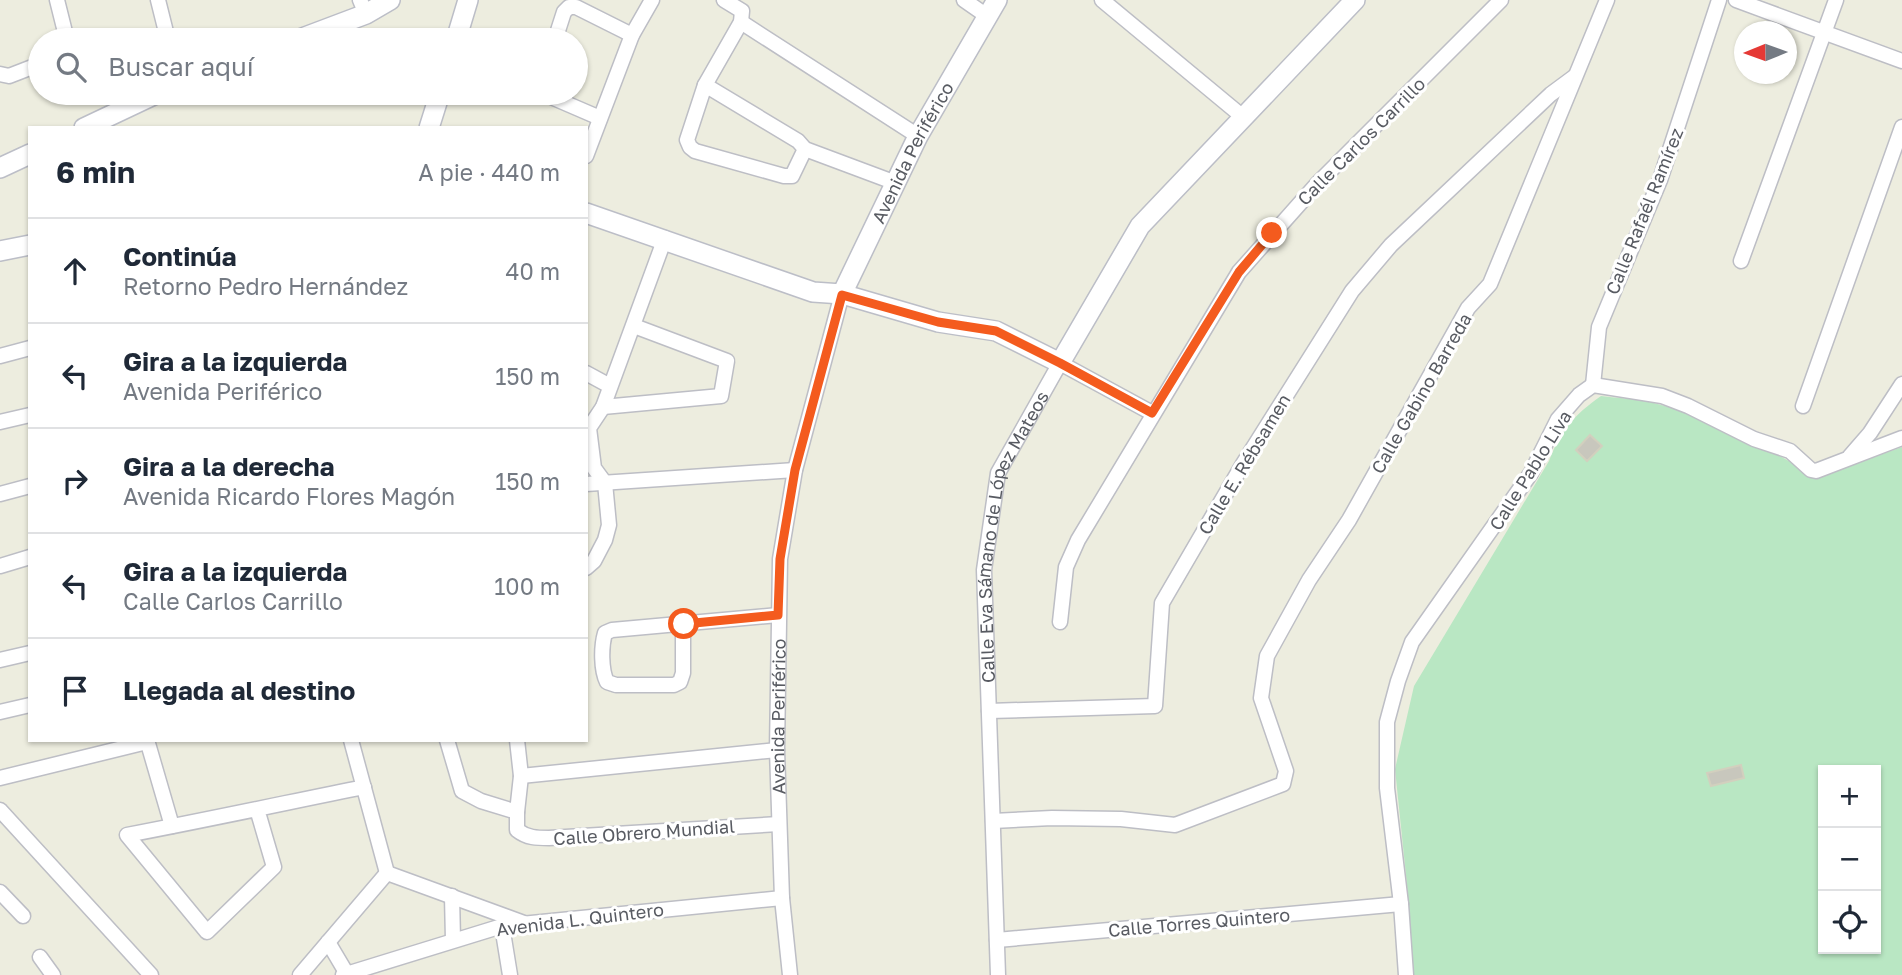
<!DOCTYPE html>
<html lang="es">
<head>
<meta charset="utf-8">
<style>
	body { margin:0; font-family:"Golos Text",sans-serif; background:#f2f2f3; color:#1f2937 }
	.controls { position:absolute; right:21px; bottom:21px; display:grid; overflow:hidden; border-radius:0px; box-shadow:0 2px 5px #0004 }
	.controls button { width:63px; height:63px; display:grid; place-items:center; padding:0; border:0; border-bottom:2px solid #e0e1e3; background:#fff; color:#1f2937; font:35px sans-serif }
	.compass { position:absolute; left:1734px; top:21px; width:63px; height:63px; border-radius:50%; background:#fff; box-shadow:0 2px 5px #0004; rotate:269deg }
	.stop { position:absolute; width:21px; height:21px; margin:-16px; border:5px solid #f45b1e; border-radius:50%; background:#fff }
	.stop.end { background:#f45b1e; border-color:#fff; box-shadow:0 2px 7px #0008 }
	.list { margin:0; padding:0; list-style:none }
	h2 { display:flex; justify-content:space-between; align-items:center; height:91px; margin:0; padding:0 28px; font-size:30px }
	h2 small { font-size:23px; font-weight:400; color:#747a83 }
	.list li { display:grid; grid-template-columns:46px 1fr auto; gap:21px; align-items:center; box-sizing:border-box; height:105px; padding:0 28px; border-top:2px solid #e0e1e3 }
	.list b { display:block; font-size:26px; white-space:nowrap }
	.list p { margin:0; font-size:23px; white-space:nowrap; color:#747a83 }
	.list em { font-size:23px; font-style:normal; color:#747a83 }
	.icon { flex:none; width:38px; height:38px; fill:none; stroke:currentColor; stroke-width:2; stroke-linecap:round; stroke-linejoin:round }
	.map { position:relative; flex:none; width:1902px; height:975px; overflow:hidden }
	.search { position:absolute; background:#fff; box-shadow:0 2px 5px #0004; left:28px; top:28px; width:560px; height:77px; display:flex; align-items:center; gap:18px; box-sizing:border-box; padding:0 24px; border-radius:38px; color:#747a83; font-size:26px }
	.panel { position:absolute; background:#fff; box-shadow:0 2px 5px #0004; left:28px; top:126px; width:560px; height:616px; border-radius:0px }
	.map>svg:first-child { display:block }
</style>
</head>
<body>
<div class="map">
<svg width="1902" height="975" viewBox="0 0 1902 975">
	<rect width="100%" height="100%" fill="#ededdf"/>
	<!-- green -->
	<path fill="#b9e7c3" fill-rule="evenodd" d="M1601 396C1618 398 1637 399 1654 403 1709 417 1762 445 1811 474L1868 459 1902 447V975H1412L1407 885 1395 769 1414 686 1549 461C1561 430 1574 415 1601 396ZM1823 770H1876V949H1823Z"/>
	<!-- building -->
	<path fill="#c8c7bd" stroke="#d2d0be" stroke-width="2" d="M1590 435 1602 446 1587 461 1576 450Z
		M1741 765 1744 778 1711 786 1707 773Z"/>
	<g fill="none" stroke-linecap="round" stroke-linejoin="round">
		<!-- street casing -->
		<g stroke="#bdbec5" stroke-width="17">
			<g id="street">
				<path d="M57 0 67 40"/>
				<path d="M158 0 168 40"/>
				<path d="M360 0 366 14"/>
				<path d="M724 0 742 11 741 22 705 85 687 140 690 147 695 151 784 176H792L805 149"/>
				<path d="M964 0 987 16"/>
				<path d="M1102 0 1243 117"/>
				<path d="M1736 0 1902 61"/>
				<path d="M741 22 918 136"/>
				<path d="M555 40 564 12 569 7H576L632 35"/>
				<path d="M0 74 9 76 40 64"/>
				<path d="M705 85 798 141 805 149 896 183"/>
				<path d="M542 93 600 118"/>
				<path d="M586 156 632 35 652 0"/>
				<path d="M1741 261 1836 0"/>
				<path d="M0 356 30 348"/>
				<path d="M586 373 610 386"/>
				<path d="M1593 385 1599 327 1660 180 1719 0"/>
				<path d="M1803 406 1902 127"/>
				<path d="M603 407 721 396 727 361 634 326"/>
				<path d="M0 422 30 415"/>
				<path d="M1850 456 1870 433 1902 384"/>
				<path d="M586 484 795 470"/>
				<path d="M0 494 30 486"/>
				<path d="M0 566 30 557"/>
				<path d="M586 568 594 561 605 540 609 525 605 483 594 468 589 428 603 407 665 238"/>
				<path d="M1060 622 1066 567 1078 540 1239 272 1318 183 1501 0"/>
				<path d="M683 624V673L680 682 674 685H616L607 682C601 670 601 647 605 633L612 630 778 615"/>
				<path d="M0 660 30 653"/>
				<path d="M989 711 1155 706 1162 603 1243 464 1352 291 1391 245 1551 94 1574 77"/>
				<path d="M0 712 30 705"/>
				<path d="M147 740 172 826"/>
				<path d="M351 740 387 873"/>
				<path d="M447 740 462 791 481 801 517 812"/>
				<path d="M517 740 521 776 517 812V830C527 838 537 838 549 838L779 824"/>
				<path d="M521 776 777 750"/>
				<path d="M0 778 147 742"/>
				<path d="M257 809 274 867 207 932 127 835C206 820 285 803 364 787"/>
				<path d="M0 810 151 975"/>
				<path d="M993 821 1052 818 1121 819 1175 825 1283 784 1286 771 1261 698 1267 656 1309 580 1349 520 1468 308 1490 284 1607 0"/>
				<path d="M0 892 23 916"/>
				<path d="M452 896 453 940"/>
				<path d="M502 926 510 975"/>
				<path d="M997 940 1401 904"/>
				<path d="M328 942 347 974"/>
				<path d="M40 957 53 975"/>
				<path d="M300 975 387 873 524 923"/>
				<path d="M343 975 502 926 782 898"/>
				<path id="s1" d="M790 975 782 898 777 750 780 559 795 470 842 294"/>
				<path id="s2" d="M998 975 984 570 998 473 1060 363 1152 413"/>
				<path d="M1406 975 1401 904 1387 788V722L1398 681 1412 642 1531 473 1558 419 1579 395 1593 385 1662 396 1688 406 1754 439 1790 451 1811 470 1816 471 1902 438"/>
			</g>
		</g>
		<!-- secondary casing -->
		<g stroke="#bcbec7" stroke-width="22">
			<g id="secondary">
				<path d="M297 40 366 14 390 0"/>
				<path d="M456 40 468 0"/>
				<path d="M84 128 158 93"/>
				<path d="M429 128 440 93"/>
				<path d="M0 168 30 154"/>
				<path d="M586 213 813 292 842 294 938 322 996 331 1060 363 1140 226 1355 0"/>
				<path d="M0 251 30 245"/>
				<path id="s3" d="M842 294 918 136 997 0"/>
			</g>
		</g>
		<!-- street -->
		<use href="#street" stroke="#fff" stroke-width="14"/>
		<!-- secondary -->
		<use href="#secondary" stroke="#fff" stroke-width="19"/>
	</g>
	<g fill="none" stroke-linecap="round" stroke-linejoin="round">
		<!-- route -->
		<path stroke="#f45b1e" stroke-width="9" d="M684 624 778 615 780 559 795 470 842 295 938 322 996 331 1060 363 1152 413 1239 272 1272 233"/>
	</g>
	<g text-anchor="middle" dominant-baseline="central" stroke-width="6" stroke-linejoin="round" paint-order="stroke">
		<!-- street labels -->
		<g font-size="18" fill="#585b62" stroke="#fff">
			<text transform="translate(1361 141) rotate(-45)">Calle Carlos Carrillo</text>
			<text stroke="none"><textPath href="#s3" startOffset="158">Avenida Periférico</textPath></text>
			<text transform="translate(1644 211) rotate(-68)">Calle Rafaél Ramírez</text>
			<text transform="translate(1421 393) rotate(-60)">Calle Gabino Barreda</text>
			<text transform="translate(1244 464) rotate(-59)">Calle E. Rébsamen</text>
			<text transform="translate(1530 470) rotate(-58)">Calle Pablo Liva</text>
			<text stroke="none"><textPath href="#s2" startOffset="444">Calle Eva Sámano de López Mateos</textPath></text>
			<text stroke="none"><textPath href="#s1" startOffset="259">Avenida Periférico</textPath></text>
			<text transform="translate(644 832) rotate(-4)">Calle Obrero Mundial</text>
			<text transform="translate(580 919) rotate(-7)">Avenida L. Quintero</text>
			<text transform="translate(1199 922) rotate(-5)">Calle Torres Quintero</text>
		</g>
	</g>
</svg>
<div class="controls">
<button>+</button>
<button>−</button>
<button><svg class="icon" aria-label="locate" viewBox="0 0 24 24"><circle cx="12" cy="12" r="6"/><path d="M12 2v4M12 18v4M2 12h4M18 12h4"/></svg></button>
</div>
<svg class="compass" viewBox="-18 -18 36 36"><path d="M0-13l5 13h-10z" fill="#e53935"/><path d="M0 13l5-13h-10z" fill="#747a83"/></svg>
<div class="stop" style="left:684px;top:624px"></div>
<div class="stop end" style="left:1272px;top:233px"></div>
<div class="search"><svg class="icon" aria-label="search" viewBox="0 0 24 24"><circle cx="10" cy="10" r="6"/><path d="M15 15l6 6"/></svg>Buscar aquí</div>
<section class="panel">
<h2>6 min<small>A pie · 440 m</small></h2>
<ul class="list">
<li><svg class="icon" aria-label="ahead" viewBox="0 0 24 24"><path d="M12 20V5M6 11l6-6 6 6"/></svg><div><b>Continúa</b><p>Retorno Pedro Hernández</p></div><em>40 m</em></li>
<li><svg class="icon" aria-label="left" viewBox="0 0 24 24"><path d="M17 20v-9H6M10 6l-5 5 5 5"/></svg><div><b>Gira a la izquierda</b><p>Avenida Periférico</p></div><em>150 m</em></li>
<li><svg class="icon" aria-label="right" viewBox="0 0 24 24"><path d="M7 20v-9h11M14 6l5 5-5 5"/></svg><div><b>Gira a la derecha</b><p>Avenida Ricardo Flores Magón</p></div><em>150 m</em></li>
<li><svg class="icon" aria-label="left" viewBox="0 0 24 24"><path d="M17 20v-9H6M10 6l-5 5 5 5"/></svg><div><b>Gira a la izquierda</b><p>Calle Carlos Carrillo</p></div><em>100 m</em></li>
<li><svg class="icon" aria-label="arrive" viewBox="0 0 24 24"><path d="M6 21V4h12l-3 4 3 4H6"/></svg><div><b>Llegada al destino</b></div></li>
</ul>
</section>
</div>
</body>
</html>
